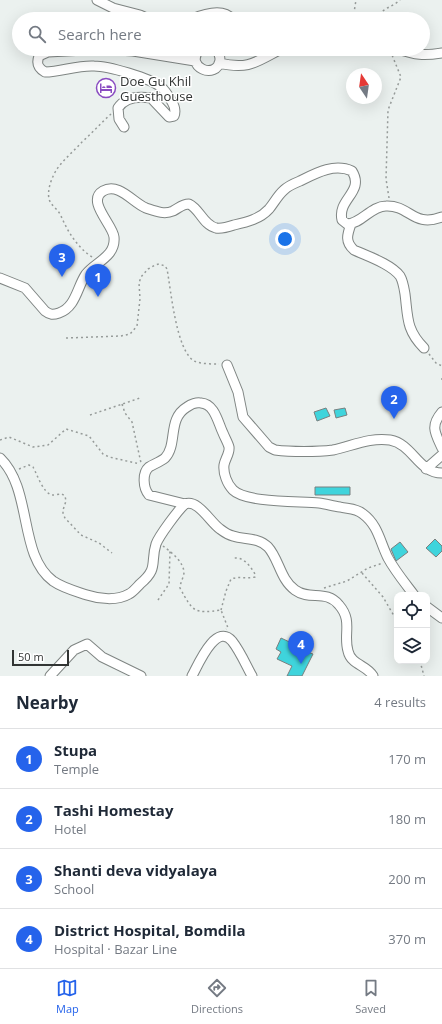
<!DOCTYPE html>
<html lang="en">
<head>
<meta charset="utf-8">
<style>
	body { margin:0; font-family:"Open Sans",sans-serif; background:#f2f2f3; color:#1f2937 }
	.controls { position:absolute; right:12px; bottom:12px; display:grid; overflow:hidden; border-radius:8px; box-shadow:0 4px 16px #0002 }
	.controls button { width:36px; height:36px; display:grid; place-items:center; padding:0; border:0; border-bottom:1px solid #e0e1e3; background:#fff; color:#1f2937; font:20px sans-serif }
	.compass { position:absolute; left:346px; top:68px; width:36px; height:36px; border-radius:50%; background:#fff; box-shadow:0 4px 16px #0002; rotate:347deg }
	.scale { position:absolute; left:12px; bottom:10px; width:57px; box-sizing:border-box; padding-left:4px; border:2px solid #323534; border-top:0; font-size:11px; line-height:14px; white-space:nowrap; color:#323534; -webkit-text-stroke:3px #fff; paint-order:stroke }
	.you { position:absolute; left:285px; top:239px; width:14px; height:14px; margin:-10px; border:3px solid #fff; border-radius:50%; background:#1a73e8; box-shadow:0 0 0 6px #1a73e833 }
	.badge { display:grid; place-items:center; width:26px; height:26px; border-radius:50%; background:#2563eb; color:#fff; font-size:13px; font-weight:700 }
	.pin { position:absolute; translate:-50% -33px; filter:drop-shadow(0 1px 2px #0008) }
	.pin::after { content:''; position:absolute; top:21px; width:14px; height:12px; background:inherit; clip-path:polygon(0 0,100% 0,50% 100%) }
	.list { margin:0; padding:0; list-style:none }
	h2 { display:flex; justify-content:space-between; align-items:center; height:52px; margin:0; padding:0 16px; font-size:17px }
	h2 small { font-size:13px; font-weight:400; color:#747a83 }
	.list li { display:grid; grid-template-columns:26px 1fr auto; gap:12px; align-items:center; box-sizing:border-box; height:60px; padding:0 16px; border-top:1px solid #e0e1e3 }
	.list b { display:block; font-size:15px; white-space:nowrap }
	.list p { margin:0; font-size:13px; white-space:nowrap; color:#747a83 }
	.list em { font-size:13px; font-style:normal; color:#747a83 }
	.icon { flex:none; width:22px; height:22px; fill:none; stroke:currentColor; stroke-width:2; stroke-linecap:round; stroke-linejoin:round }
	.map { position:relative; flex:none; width:442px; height:676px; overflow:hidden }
	.search { position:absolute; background:#fff; box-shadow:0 4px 16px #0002; left:12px; right:12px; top:12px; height:44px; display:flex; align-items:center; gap:10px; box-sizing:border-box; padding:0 14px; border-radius:22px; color:#747a83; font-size:15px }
	.sheet { height:292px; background:#fff }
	nav { display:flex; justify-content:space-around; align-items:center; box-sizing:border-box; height:56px; border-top:1px solid #e0e1e3; background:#fff; font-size:11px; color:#747a83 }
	nav a { display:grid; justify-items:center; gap:2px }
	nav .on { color:#2563eb }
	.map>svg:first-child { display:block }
</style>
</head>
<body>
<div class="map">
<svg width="442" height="676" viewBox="0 0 442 676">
	<rect width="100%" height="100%" fill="#ebf1ef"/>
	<!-- building -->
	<path fill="#3fd4dc" stroke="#798080" d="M326 408 330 416 317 421 314 412Z
		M345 408 347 415 336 418 334 410Z
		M315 487H350V495H315Z
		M435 539 442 546V551L436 557 426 548Z
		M400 542 408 552 396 561 391 549Z
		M281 638 298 646 301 640 308 644 305 651 313 654 302 676H287L292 666 277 659 281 652 276 649Z"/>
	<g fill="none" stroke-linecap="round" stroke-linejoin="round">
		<!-- minor casing -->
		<g stroke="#7f8583" stroke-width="11">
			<path id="minor" d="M97 0 113 8 140 15 149 19
				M192 19C204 14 223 8 232 19
				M187 49 197 53
				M200 49C183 67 217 81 220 60 220 56 219 52 215 49
				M398 49C416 55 423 56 442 53
				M219 63C249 70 256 62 281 49
				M124 127 119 119 118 108C125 97 138 96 151 98L169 117 174 116C176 111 175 107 172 102 169 97 166 91 161 87 150 78 108 66 94 66 77 65 61 72 45 72 38 68 36 64 39 56L48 52 103 49 133 51 195 61
				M351 224C347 235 345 242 354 250 367 256 391 264 400 276 403 281 404 288 405 294 408 317 406 330 424 348
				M0 278 25 288 45 311C50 315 53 315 59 313 76 307 77 287 86 274 95 262 116 257 114 237 113 225 86 201 103 191 119 182 133 203 146 208 155 211 164 215 173 211 179 208 182 204 189 204 200 209 203 225 216 228 221 229 228 227 234 225 247 222 260 219 269 209 274 203 278 195 284 190 288 186 295 183 300 181 316 173 334 163 352 171 365 192 337 199 342 220L347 224C361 224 371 206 386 206 410 205 413 228 442 217
				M227 365 238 392 243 417 269 447 275 450C291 452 317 452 333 450 352 446 370 437 390 440 413 444 418 473 442 473
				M442 412C430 426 435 433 442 448
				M0 458C33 490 18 555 53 581 63 588 75 591 87 595 99 599 117 601 129 594 133 592 137 587 140 584 159 568 150 563 156 544 159 536 178 510 185 504 198 499 210 522 220 529 224 532 228 535 233 536 245 540 258 537 268 547 279 559 280 579 295 590 310 601 326 589 339 605 353 621 343 634 348 651 351 665 367 665 373 676
				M426 469 442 455
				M185 504 149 495C143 488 142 473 149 467 154 464 160 462 165 458 178 444 167 419 187 407 191 404 197 402 201 403 215 404 218 423 223 433 225 438 228 443 229 447 230 453 225 459 224 465 223 473 227 484 233 490 246 503 300 501 319 503 326 504 333 506 340 507 348 509 356 508 363 514 378 525 380 542 388 558 395 571 405 583 414 595
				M427 607 442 618
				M50 676 74 650 87 644 102 657 141 676
				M192 676C198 665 216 622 232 641 240 651 246 665 252 676"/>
		</g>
		<!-- path -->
		<path stroke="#969b99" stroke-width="1.5" stroke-dasharray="2 3" stroke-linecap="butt" d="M353 19 356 0
			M377 19C381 8 393 7 400 0
			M389 198 386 179 388 110 401 77 392 55
			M92 257C77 247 68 232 61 216 58 209 51 206 49 199 47 189 52 177 57 169 64 159 74 151 82 142 92 133 101 123 111 114
			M66 338 121 336 130 334 137 326 140 299 139 283 141 277 148 269 155 265 159 264 165 266 167 269C171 290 176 350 194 361 201 364 211 364 219 364
			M429 354 436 363 442 366
			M442 378V383
			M122 404 125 413 132 422 141 463
			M90 415 140 398
			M0 440 9 437 33 447 48 445 66 429 89 436 103 454 109 457 140 464
			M19 469 29 465 33 467C37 474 43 493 52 495 55 495 59 494 62 494L65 496 66 501 63 510V514L65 518 81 535 99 543 112 553
			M163 546C171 552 183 561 184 572 184 577 180 583 180 588 193 612 194 614 221 610L228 628 226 629
			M362 573 383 597 397 621
			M324 588 347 581 368 568 383 563
			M158 600 169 584 170 551
			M221 610 226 591 231 579C239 576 247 579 255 577V574C250 566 244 557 234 558
			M420 661 424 676"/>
		<!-- minor -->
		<use href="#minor" stroke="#fff" stroke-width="9"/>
	</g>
	<!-- icons -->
	<defs>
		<g id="hotel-ring" transform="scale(1)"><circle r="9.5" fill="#fff" stroke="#894bc1" stroke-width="1.5"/><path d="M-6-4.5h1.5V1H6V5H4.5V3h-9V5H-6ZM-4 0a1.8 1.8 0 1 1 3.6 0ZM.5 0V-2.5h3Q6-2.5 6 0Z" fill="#894bc1"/></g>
	</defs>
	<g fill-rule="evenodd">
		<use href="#hotel-ring" x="106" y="88"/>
	</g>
	<g text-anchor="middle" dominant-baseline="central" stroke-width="3" stroke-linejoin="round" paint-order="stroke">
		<!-- poi labels -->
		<g font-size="13" fill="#323534" stroke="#fff" text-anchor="start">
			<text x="120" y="81">Doe Gu Khil<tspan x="120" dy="15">Guesthouse</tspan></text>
		</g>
	</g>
</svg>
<div class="controls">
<button><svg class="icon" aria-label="locate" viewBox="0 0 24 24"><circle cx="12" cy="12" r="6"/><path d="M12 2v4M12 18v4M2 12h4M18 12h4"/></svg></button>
<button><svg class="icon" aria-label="layers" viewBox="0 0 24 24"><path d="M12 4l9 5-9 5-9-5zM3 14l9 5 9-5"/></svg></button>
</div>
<svg class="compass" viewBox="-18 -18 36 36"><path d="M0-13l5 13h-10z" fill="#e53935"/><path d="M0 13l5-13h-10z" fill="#747a83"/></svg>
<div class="scale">50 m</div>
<div class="you"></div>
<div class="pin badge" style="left:98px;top:297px">1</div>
<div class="pin badge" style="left:394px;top:419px">2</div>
<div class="pin badge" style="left:62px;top:277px">3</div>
<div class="pin badge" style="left:301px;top:664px">4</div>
<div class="search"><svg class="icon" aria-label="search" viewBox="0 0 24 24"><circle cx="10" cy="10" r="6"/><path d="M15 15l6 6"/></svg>Search here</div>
</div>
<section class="sheet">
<h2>Nearby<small>4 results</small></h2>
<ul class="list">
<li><span class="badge">1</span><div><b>Stupa</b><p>Temple</p></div><em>170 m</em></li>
<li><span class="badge">2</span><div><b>Tashi Homestay</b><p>Hotel</p></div><em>180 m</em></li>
<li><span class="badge">3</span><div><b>Shanti deva vidyalaya</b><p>School</p></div><em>200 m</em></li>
<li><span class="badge">4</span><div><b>District Hospital, Bomdila</b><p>Hospital · Bazar Line</p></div><em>370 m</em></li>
</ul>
</section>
<nav>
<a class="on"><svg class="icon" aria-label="map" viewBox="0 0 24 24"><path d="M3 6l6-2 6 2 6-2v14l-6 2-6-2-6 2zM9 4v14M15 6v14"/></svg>Map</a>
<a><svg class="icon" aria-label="directions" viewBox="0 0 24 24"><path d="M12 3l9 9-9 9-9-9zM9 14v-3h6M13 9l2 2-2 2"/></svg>Directions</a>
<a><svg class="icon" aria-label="saved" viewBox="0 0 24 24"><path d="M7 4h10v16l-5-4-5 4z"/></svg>Saved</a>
</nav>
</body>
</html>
